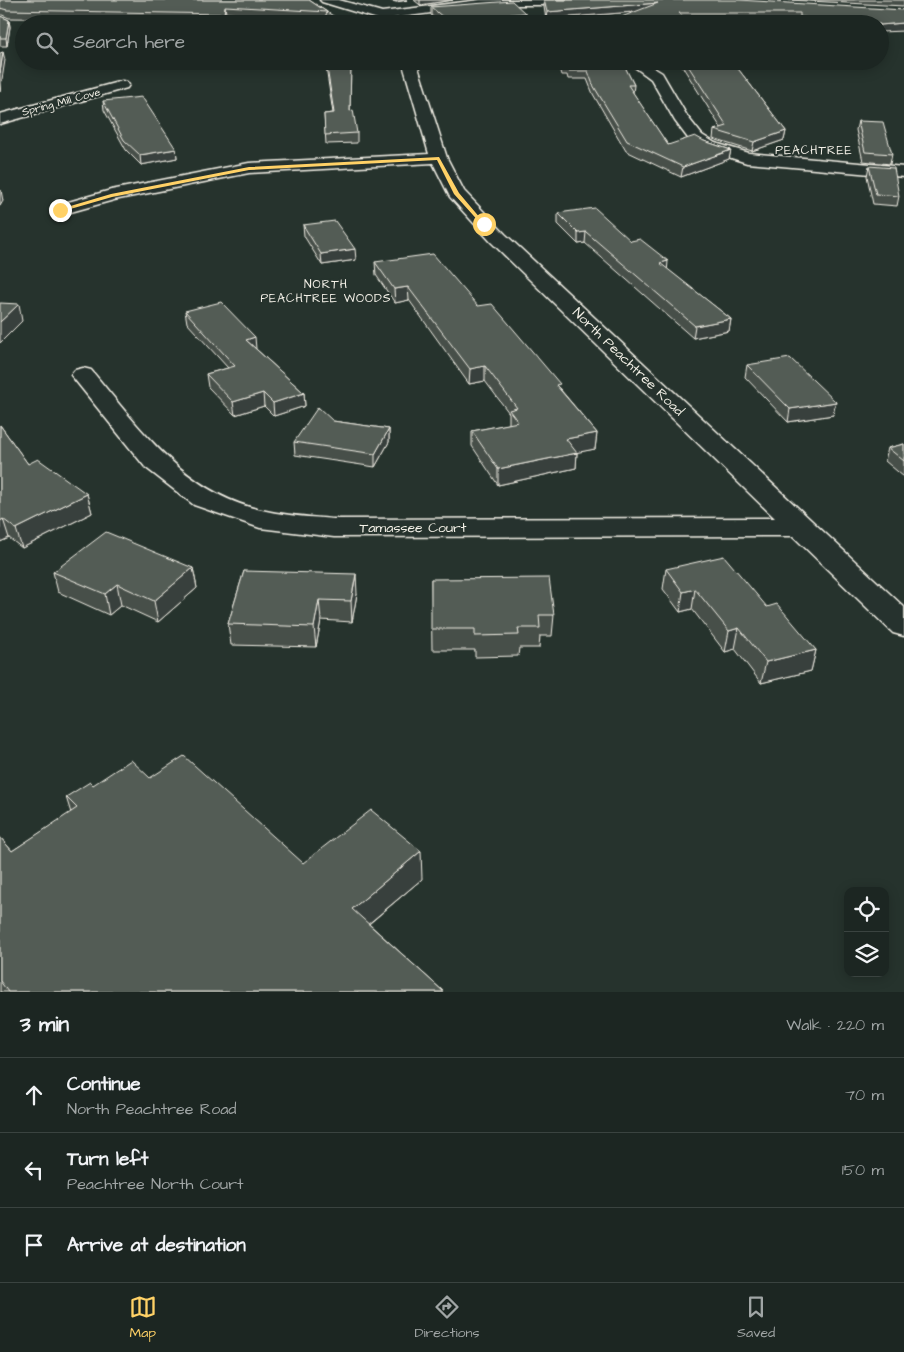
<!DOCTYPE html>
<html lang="en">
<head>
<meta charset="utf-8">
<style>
	body { margin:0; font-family:"Architects Daughter",sans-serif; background:#252e2a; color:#f1f3f6 }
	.controls { position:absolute; right:15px; bottom:15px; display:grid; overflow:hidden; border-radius:10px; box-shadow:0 2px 12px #0003 }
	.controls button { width:45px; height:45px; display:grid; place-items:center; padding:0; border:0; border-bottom:1px solid #3a4340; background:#1c2622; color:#f1f3f6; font:25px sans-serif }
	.stop { position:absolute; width:15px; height:15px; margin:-11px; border:4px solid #ffd166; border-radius:50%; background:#fff }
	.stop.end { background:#ffd166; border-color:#fff; box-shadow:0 1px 5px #0008 }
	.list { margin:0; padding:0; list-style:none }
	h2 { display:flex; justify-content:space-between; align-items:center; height:65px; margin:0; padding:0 20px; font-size:21px }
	h2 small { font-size:16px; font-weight:400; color:#a0a5a5 }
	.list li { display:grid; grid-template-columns:32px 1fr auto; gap:15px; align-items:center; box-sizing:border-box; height:75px; padding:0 20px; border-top:1px solid #3a4340 }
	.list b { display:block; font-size:19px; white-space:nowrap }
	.list p { margin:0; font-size:16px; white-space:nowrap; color:#a0a5a5 }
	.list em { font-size:16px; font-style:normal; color:#a0a5a5 }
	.icon { flex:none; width:28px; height:28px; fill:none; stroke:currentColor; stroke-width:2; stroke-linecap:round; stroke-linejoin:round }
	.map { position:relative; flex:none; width:904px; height:992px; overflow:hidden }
	.search { position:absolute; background:#1c2622; box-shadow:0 2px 12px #0003; left:15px; right:15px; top:15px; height:55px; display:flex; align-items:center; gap:12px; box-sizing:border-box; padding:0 18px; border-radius:28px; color:#a0a5a5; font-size:19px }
	.sheet { height:290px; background:#1c2622 }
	nav { display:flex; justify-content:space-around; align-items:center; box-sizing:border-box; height:70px; border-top:1px solid #3a4340; background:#1c2622; font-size:14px; color:#a0a5a5 }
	nav a { display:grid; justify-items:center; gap:2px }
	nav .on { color:#ffd166 }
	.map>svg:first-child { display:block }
</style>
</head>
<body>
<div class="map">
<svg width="904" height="992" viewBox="0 0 904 992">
	<rect width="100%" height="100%" fill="#26332d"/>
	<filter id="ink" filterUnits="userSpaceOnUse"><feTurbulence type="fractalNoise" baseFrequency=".02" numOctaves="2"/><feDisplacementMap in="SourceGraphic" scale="10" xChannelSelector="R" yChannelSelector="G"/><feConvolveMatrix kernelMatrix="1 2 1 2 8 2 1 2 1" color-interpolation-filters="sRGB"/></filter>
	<g filter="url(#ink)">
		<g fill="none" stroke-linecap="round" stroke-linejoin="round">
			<!-- minor casing -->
			<g stroke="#f4f1e8" stroke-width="3">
				<path id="minor" d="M320 0H339L382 12 480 0H586L588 2 582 5H492L393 18 399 24H385L378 19 322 2Z
					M402 61H416L447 158 464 191 505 234 904 607V636L893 633 793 536 334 537 260 528 194 505 145 467 75 380 71 375 75 370 83 368 91 370C140 428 186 496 266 511 288 516 311 517 334 519L775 518 491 242 450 197 433 163 249 173 114 200 60 215 54 214 51 210 54 206 111 190 249 163 429 154Z
					M634 62H644L662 73 687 116 702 135 715 143 749 153 904 167V177L747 163 703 149 690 141 675 121 651 79 632 65Z
					M122 81 127 82 129 85 127 88 0 124V114Z"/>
			</g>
			<!-- minor -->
			<use href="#minor" fill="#26332d" fill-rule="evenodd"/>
		</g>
		<!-- wall -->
		<path fill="#474f49" stroke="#f4f1e8" d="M0 0H309L327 12 325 19 226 13 225 21 9 18 0 14Z
			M388 0H407L396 2Z
			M414 0H453L420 5Z
			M544 0 904 10 880 24H798L799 21 688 20 634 12 546 19 544 7Z
			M789 0H904V6Z
			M431 7 525 13V21L491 24H441L431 15Z
			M0 16 9 20 10 27 7 46H0Z
			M325 61H351L350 111 357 133V143L326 144 324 114 333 113Z
			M557 61H622L634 85 633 93 668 145 704 141 731 150 729 159 681 177 626 151 593 94 587 79H568L567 75H561Z
			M679 61H732L786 131 784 140 752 151 713 139 714 130 721 128Z
			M103 101 176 149 177 158 141 165 126 150 104 110Z
			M858 121 892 154 890 164 863 161 856 130Z
			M869 166 899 196 897 206 873 204 867 176Z
			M558 213 631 241 731 319 729 331 693 338 585 243 578 244 558 224Z
			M303 225 356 260 322 265 304 236Z
			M375 262 478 306 560 389 597 433 595 449 577 452 576 468 498 485 472 446V431L509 424V413L485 381 469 384 409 300 395 303 376 275Z
			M185 311 256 349 304 393 305 406 274 416 264 406 235 415 208 387 206 374 228 368 187 323Z
			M747 365 833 415 788 422 745 377Z
			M333 421 389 429V442L375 467 295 455 294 442Z
			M0 425 28 464 87 494 92 513 22 548 9 538 0 542Z
			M904 444V477L885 461 888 448Z
			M193 568 197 588 158 622 121 605 109 615 58 592 53 572Z
			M666 569 767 607 816 650 811 671 761 683 735 649 725 652 692 609 680 612 663 589Z
			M244 571 357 594 352 622 321 620 316 647 231 645 228 624Z
			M431 579 554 615 552 636H540L539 648H519L518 656 475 657V650H432Z
			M150 778 303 863 422 879 369 924 444 992H0V837L12 851 71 813 66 797 93 785Z"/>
		<!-- shaded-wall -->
		<path fill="#39403c" stroke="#f4f1e8" d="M396 0H407L396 2Z
			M420 0H453L420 5Z
			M658 3V10L546 19 547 12Z
			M225 6 226 13 225 21 224 14Z
			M525 13V21L491 24H470V18Z
			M468 16V24H444V18Z
			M9 20 10 27 7 46 6 38Z
			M904 23V31L880 32V25Z
			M3 52 5 60 0 92V73Z
			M786 131 784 140 752 151 754 142Z
			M176 149 177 158 141 165 140 155Z
			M731 150 729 159 681 177 683 167Z
			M1 190 3 201 0 206V192Z
			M586 232 585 243 578 244V233Z
			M355 249 356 260 322 265 321 254Z
			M668 261 667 273 660 263Z
			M408 287 409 300 395 303 394 289Z
			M19 304 22 321 0 343V322Z
			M731 319 729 331 693 338 695 326Z
			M255 337 256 349 246 340Z
			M485 366V381L469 384 470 369Z
			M263 393 264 406 235 415 233 402Z
			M304 393 305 406 274 416 273 403Z
			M836 402 833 415 788 422 790 409Z
			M389 429V442L375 467V454Z
			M597 433 595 449 565 455 566 439Z
			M577 453 576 468 498 485V469Z
			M87 494 92 513 22 548 16 529Z
			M3 519 9 538 0 542V521Z
			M193 568 197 588 158 622 154 601Z
			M356 574 357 594 352 622 351 601Z
			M117 584 121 605 109 615 105 594Z
			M695 589 692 609 680 612 683 592Z
			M319 600 321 620 316 647 314 627Z
			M739 628 735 649 725 652 729 631Z
			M816 650 811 671 761 683 766 662Z
			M421 851 422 879 354 936 352 909Z"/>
		<!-- building -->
		<path fill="#525c55" stroke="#f4f1e8" d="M0 0H309L327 12 225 6 224 14 7 10 0 8Z
			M544 0H739L904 10V23L880 25V24H831L825 19 800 17V13H679L692 24H603L658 3 547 12Z
			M512 1 525 13 470 18 468 16 444 18 431 7Z
			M327 12 346 24H323Z
			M0 16 9 20 6 38H0Z
			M3 52 0 73V53Z
			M326 61H351L350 111 353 110 357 133 325 135 324 114 334 113Z
			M560 61H622L634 85H628L668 145 695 136 704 141 731 150 683 167 627 141 593 85 588 71H569L567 66H562Z
			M685 61H732L786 131 754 142 714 130 727 126Z
			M142 97 176 149 140 155 124 140 103 101Z
			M858 121 883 122 892 154 865 152Z
			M869 166 894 168 899 196 876 194Z
			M595 208 631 241 640 239 668 261 660 263 731 319 695 326 586 232 578 233 558 213Z
			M335 221 355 249 321 254 303 225Z
			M433 254 478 306 492 304 560 384 556 385 597 433 566 439 577 453 498 469 472 431 518 422 509 410 517 408 485 366 470 369 408 287 394 289 375 262Z
			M221 302 255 337 246 340 304 393 273 403 263 393 233 402 206 374 235 366 185 311Z
			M0 303 19 304 0 322Z
			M790 358 836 402 790 409 747 365Z
			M318 407 333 421 389 429 375 454 294 442Z
			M0 425 28 464 38 459 87 494 16 529 3 519 0 521Z
			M904 444V461L888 448Z
			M106 532 193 568 154 601 117 584 105 594 53 572Z
			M724 556 767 607 777 604 816 650 766 662 739 628 729 631 695 589 683 592 666 569Z
			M244 571 356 574 351 601 319 600 314 627 228 624Z
			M549 578 554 615H539L540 628H518L519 635 475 636V629H431V579Z
			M184 756 303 863 371 810 421 851 352 909 444 992H8L0 981V837L12 851 77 808 66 797 90 782 93 785 131 760 150 778Z"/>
	</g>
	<!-- route -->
	<path fill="#ffd166" d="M439 157 459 193 486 225H482L454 194 437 160 249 170 112 197 60 212 57 210 111 194 249 167Z"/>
	<g text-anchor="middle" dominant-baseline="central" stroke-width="4" stroke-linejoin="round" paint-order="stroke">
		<!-- far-street labels -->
		<g font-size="11" fill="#f4f1e8" stroke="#26332d">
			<text transform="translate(61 102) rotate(-15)">Spring Mill Cove</text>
		</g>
		<!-- far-neighbourhood labels -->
		<g font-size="12" letter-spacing="1" fill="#f4f1e8" stroke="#26332d">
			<text x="814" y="150">PEACHTREE</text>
			<text x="326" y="284">NORTH<tspan x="326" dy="14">PEACHTREE WOODS</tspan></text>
		</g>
		<!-- street labels -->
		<g font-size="14" fill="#f4f1e8" stroke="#26332d">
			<text transform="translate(628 362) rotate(44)">North Peachtree Road</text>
			<text x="413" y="528">Tamassee Court</text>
		</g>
	</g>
</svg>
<div class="controls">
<button><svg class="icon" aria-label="locate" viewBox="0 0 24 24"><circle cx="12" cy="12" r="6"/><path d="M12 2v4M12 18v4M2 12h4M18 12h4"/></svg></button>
<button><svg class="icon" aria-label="layers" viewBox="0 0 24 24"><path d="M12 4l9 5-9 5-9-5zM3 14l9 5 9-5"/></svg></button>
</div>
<div class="stop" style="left:484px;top:224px"></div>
<div class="stop end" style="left:60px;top:210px"></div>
<div class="search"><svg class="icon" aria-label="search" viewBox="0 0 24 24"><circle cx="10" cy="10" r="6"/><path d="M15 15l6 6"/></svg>Search here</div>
</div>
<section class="sheet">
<h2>3 min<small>Walk · 220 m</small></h2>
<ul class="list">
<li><svg class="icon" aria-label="ahead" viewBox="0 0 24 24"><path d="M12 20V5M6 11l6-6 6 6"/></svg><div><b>Continue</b><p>North Peachtree Road</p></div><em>70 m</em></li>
<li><svg class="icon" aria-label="left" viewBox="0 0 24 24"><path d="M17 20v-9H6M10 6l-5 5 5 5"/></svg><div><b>Turn left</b><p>Peachtree North Court</p></div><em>150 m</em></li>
<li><svg class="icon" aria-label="arrive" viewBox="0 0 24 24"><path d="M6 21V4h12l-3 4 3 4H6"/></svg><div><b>Arrive at destination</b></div></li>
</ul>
</section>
<nav>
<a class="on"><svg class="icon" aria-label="map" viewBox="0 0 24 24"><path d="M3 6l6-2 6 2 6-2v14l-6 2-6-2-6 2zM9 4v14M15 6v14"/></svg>Map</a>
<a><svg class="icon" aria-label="directions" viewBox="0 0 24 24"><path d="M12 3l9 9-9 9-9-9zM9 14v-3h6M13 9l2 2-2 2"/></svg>Directions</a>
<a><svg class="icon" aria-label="saved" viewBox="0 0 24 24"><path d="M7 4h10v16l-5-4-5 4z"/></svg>Saved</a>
</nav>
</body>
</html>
